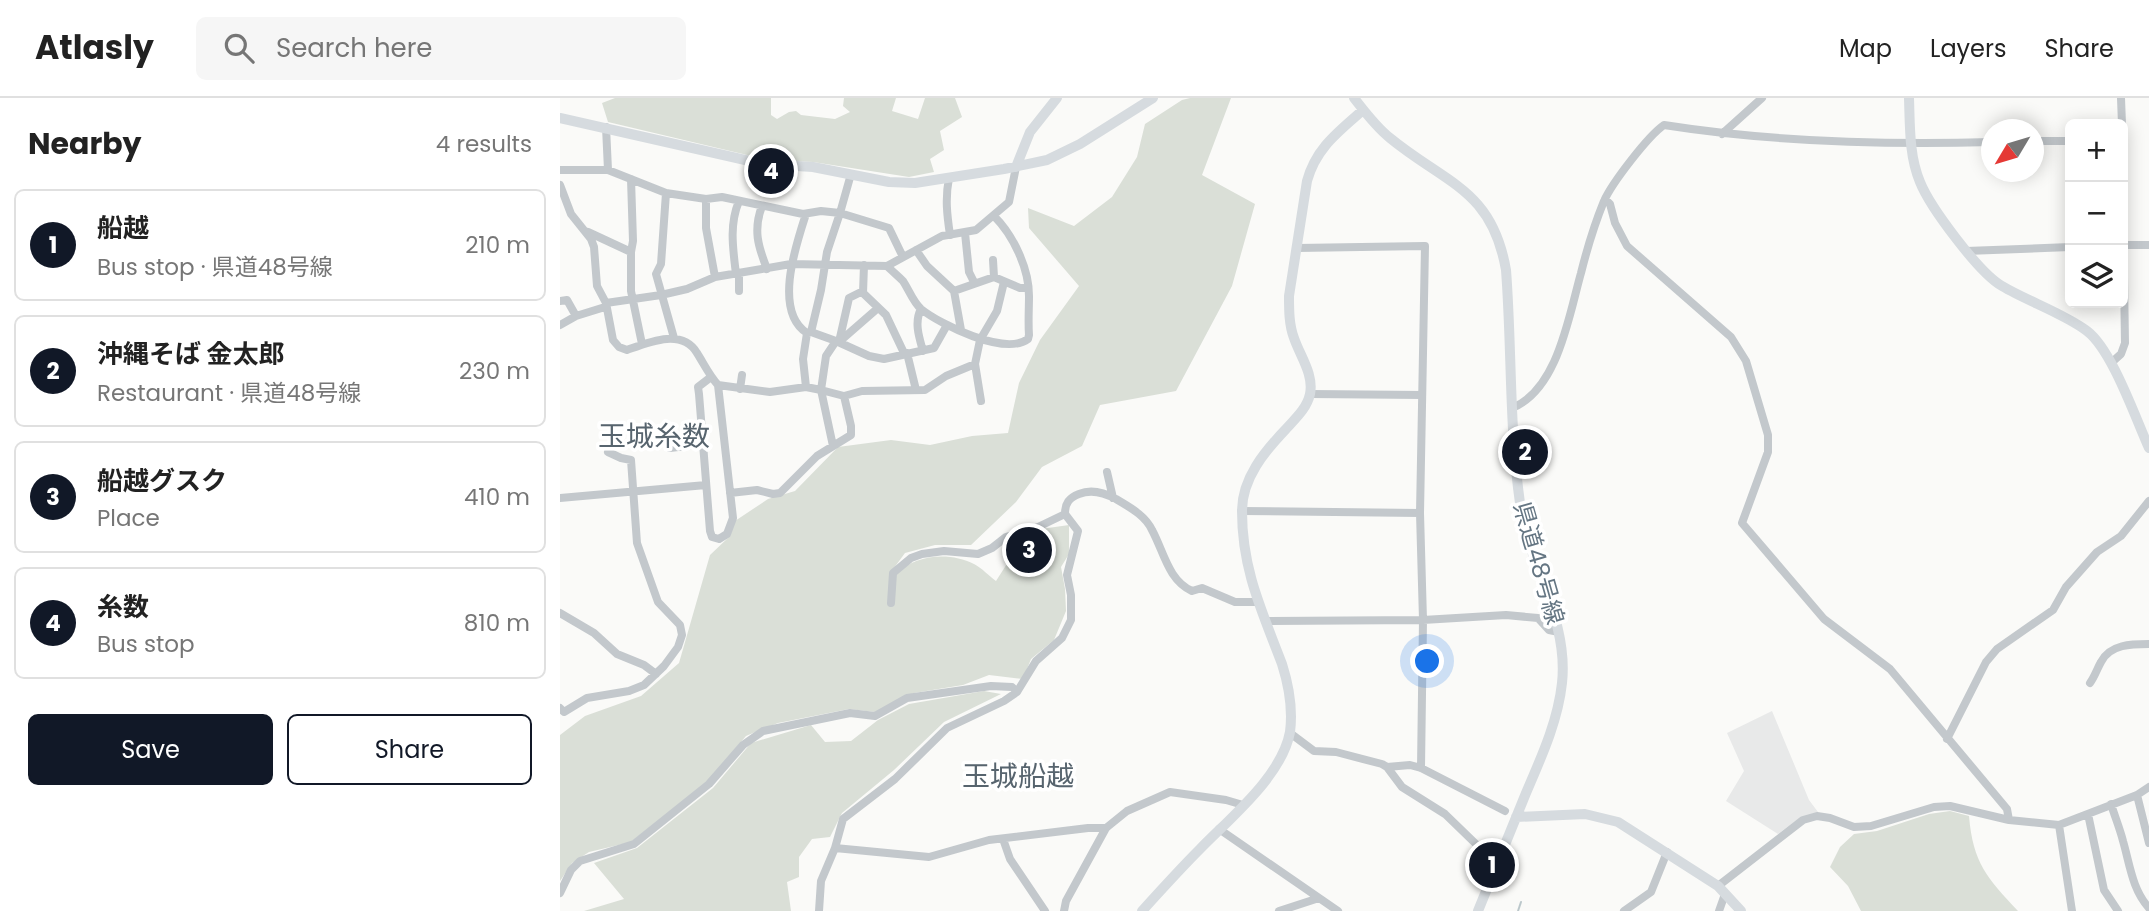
<!DOCTYPE html>
<html lang="en">
<head>
<meta charset="utf-8">
<style>
	body { margin:0; font-family:Poppins,"Noto Sans JP",sans-serif; background:#f6f6f6; color:#222 }
	.controls { position:absolute; right:21px; top:21px; display:grid; overflow:hidden; border-radius:10px; box-shadow:0 4px 18px #0003 }
	.controls button { width:63px; height:63px; display:grid; place-items:center; padding:0; border:0; border-bottom:2px solid #e0e0e0; background:#fff; color:#222; font:35px sans-serif }
	.compass { position:absolute; left:1421px; top:21px; width:63px; height:63px; border-radius:50%; background:#fff; box-shadow:0 4px 18px #0003; rotate:232deg }
	.you { position:absolute; left:868px; top:564px; width:24px; height:24px; margin:-18px; border:5px solid #fff; border-radius:50%; background:#1a73e8; box-shadow:0 0 0 10px #1a73e833 }
	.badge { display:grid; place-items:center; width:46px; height:46px; border-radius:50%; background:#111827; color:#fff; font-size:23px; font-weight:700 }
	.pin { position:absolute; translate:-50% -50%; border:4px solid #fff; box-shadow:0 2px 7px #0006 }
	.list { margin:0; padding:0; list-style:none }
	h2 { display:flex; justify-content:space-between; align-items:center; height:91px; margin:0; padding:0 28px; font-size:30px }
	h2 small { font-size:23px; font-weight:400; color:#767676 }
	.list li { display:grid; grid-template-columns:46px 1fr auto; gap:21px; align-items:center; box-sizing:border-box; height:112px; margin:0 14px 14px; padding:0 14px; border:2px solid #e0e0e0; border-radius:10px }
	.list b { display:block; font-size:26px; white-space:nowrap }
	.list p { margin:0; font-size:23px; white-space:nowrap; color:#767676 }
	.list em { font-size:23px; font-style:normal; color:#767676 }
	.actions { display:flex; gap:14px; padding:21px 28px }
	.actions a { flex:1; padding:16px 0; border:2px solid #111827; border-radius:10px; text-align:center; font-size:24px; color:#111827 }
	.actions .main { background:#111827; color:#fff }
	.icon { flex:none; width:38px; height:38px; fill:none; stroke:currentColor; stroke-width:2; stroke-linecap:round; stroke-linejoin:round }
	.map { position:relative; flex:none; width:1589px; height:813px; overflow:hidden }
	header { display:flex; align-items:center; gap:42px; box-sizing:border-box; height:98px; padding:0 35px; background:#fff; border-bottom:2px solid #e0e0e0 }
	header strong { font-size:33px }
	nav { display:flex; gap:38px; margin-inline-start:auto; font-size:24px }
	.search { width:490px; height:63px; background:#f6f6f6; display:flex; align-items:center; gap:18px; box-sizing:border-box; padding:0 24px; border-radius:10px; color:#767676; font-size:26px }
	main { display:flex }
	aside { flex:1; background:#fff }
	.map>svg:first-child { display:block }
</style>
</head>
<body>
<header>
<strong>Atlasly</strong>
<div class="search"><svg class="icon" aria-label="search" viewBox="0 0 24 24"><circle cx="10" cy="10" r="6"/><path d="M15 15l6 6"/></svg>Search here</div>
<nav><a>Map</a><a>Layers</a><a>Share</a></nav>
</header>
<main>
<aside>
<h2>Nearby<small>4 results</small></h2>
<ul class="list">
<li><span class="badge">1</span><div><b>船越</b><p>Bus stop · 県道48号線</p></div><em>210 m</em></li>
<li><span class="badge">2</span><div><b>沖縄そば 金太郎</b><p>Restaurant · 県道48号線</p></div><em>230 m</em></li>
<li><span class="badge">3</span><div><b>船越グスク</b><p>Place</p></div><em>410 m</em></li>
<li><span class="badge">4</span><div><b>糸数</b><p>Bus stop</p></div><em>810 m</em></li>
</ul>
<div class="actions"><a class="main">Save</a><a>Share</a></div>
</aside>
<div class="map">
<svg width="1589" height="813" viewBox="0 0 1589 813">
	<rect width="100%" height="100%" fill="#fafaf8"/>
	<!-- built -->
	<path fill="#e8e9e9" d="M1212 613 1249 702 1258 714 1238 721 1218 736 1166 703 1184 673 1167 635Z"/>
	<!-- green -->
	<path fill="#dadfd7" d="M55 0H211V17L217 21 229 14 236 13 241 17 275 21 290 14 283 8 284 0H336L332 13 358 21 365 0H395L402 19 380 33 384 52 370 61 374 74 349 79 253 64 208 62 48 24 42 5Z
		M630 0H671L642 77 695 106 672 188 616 293 540 307 522 348 482 369 456 404 411 447H375L345 455 331 474 336 476C356 456 390 454 414 466 422 470 429 478 436 483L464 439 481 431 509 427V456L501 469 505 491 506 513 494 542 471 561 463 581 429 577 403 587 354 595 315 614 289 611 218 625 200 632 186 638 144 687 71 744 29 754 12 765 0 783V637L25 618 81 598 119 565 150 457 170 438 175 423 208 401 235 393 278 349 331 342 370 347 412 338 448 335 459 285 480 242 519 188 469 130 468 110 514 128 552 99 577 59 585 26 622 2Z
		M424 593 441 596 384 624 334 672 282 715 270 739 252 741 239 759V779L227 784 231 813H24L64 801 34 765 77 750 153 690 191 645 251 627 265 644 291 643 318 622 349 606Z
		M1390 713 1409 718C1413 765 1427 780 1458 813H1301L1288 788 1270 769 1280 749 1294 736 1317 733 1369 716Z"/>
	<g fill="none" stroke-linecap="round" stroke-linejoin="round">
		<!-- stream -->
		<path stroke="#bbc7cb" stroke-width="2" d="M958 813 961 804"/>
		<!-- street -->
		<path stroke="#c3c8cc" stroke-width="8" d="M1561 0 1562 26
			M46 29 48 72
			M1162 36 1202 0
			M1474 43H1510
			M0 72H48L106 95 146 101 162 99 243 116 261 113 280 115 267 154 261 192 251 234
			M291 76 280 115 329 130 343 159
			M389 80C385 100 387 117 390 137
			M71 81 73 143 71 154V193L82 246
			M0 87 11 116 31 141 34 149 37 188 46 205 53 242 59 249 67 252C89 244 122 230 137 255 144 266 149 277 158 287L173 420 167 436 159 441 152 439 150 433 139 296 138 289 151 279
			M106 95 101 166 96 176 114 240
			M146 101V130L155 179
			M1045 101 1050 106 1055 125 1067 148 1171 239 1186 263 1208 337V354L1182 425 1264 521 1330 571 1447 711 1449 722
			M202 108C193 132 198 148 207 171
			M28 134 71 154
			M405 135 409 174 414 184
			M1563 147H1589
			M737 150 865 148 860 415 863 522 861 670
			M356 152 367 168 394 193 401 232
			M1406 153 1510 149
			M433 162 434 179
			M304 167 303 195 326 217 344 255
			M327 168C332 173 338 178 343 183 349 192 353 204 361 211 381 227 445 258 468 241L469 237C468 224 469 211 469 198 469 170 453 137 434 118
			M176 176C173 151 169 127 179 103
			M179 193V175
			M394 193 434 179 460 190H468
			M0 203 7 202 16 218
			M46 205 101 197 127 191 155 179 231 166 327 168 382 138 416 132 449 104 456 69
			M361 211C354 224 359 239 363 253
			M0 227 16 218 45 209
			M276 243 309 258 324 261 374 250 387 227
			M279 244 289 200 303 193
			M279 244 318 210
			M347 255 356 292
			M1551 265 1561 256 1565 245 1563 113
			M158 287 210 294 246 289 261 292 266 258 276 243 251 234 247 235C213 213 236 147 246 116
			M246 289 243 261 247 235
			M180 291 182 277
			M750 296 862 297
			M421 303 415 266 420 242 437 213 444 184
			M952 310C998 292 1009 217 1021 175 1027 151 1035 125 1044 103 1052 85 1088 38 1104 27 1212 44 1322 47 1432 44
			M273 348 261 292 284 298 302 293 365 292 386 278 415 266
			M110 350 143 346
			M547 374 553 400
			M170 395 197 392 213 396 220 395 257 358 291 337V328L284 298
			M0 400 146 387
			M682 413 860 415
			M331 505 333 475 351 460 362 456 384 453 418 456 432 450 446 439 478 429 505 416
			M0 515 34 535 57 556 84 567 96 576
			M705 523 863 522 946 517 978 520 989 532 999 534
			M1530 585C1535 578 1537 571 1541 564 1550 546 1572 546 1589 546
			M0 610 4 614 27 600 69 593 84 587 104 568 118 549 122 537 120 527 98 504 77 445 71 362 61 360 48 354
			M730 635 754 653 776 654 822 666 827 669 842 689 885 716 917 747 940 759
			M1387 641 1426 564 1437 551 1493 512 1506 489 1537 454 1561 438 1589 403
			M827 669 850 667 861 670 945 713
			M1577 697 1589 745
			M1551 706C1555 719 1560 731 1563 743 1570 767 1572 791 1589 810
			M1528 716 1544 792 1558 813
			M1499 727 1512 813
			M659 731 778 813
			M443 741 450 761 485 813
			M275 750 369 759 429 742 528 730H546
			M1158 788 1243 722 1257 718 1270 720 1294 729 1311 728 1374 709 1390 708 1449 722 1499 727 1577 697 1589 689
			M0 795 11 772 20 763 74 746 149 686 183 647 203 633 290 615 315 618 347 600 431 588 452 589 457 594
			M259 813 261 783 275 750 283 721 335 681 387 630 444 603 457 594 476 563 502 540 511 522V497L507 477 518 433 505 416C505 405 509 400 519 396 531 391 545 395 556 401 569 409 585 417 592 432 604 454 608 482 632 493L642 490 675 504H697
			M504 813 506 803 546 730 567 713 610 694 666 702 683 707
			M719 813 759 800
			M1064 813 1091 794 1107 754
			M1159 813 1165 796"/>
		<!-- secondary -->
		<path stroke="#d6dbdf" stroke-width="10" d="M794 0C805 14 816 29 830 40 886 86 932 91 946 172 952 250 949 328 960 405 968 466 1009 521 1002 585 998 623 981 660 966 695 950 734 934 774 918 813
			M1349 0C1350 28 1349 58 1360 84 1370 109 1419 175 1442 188 1467 203 1505 216 1527 233 1552 252 1575 319 1589 350
			M0 20 203 66 253 69 329 84 355 85 444 71 487 62 520 46 593 0
			M456 69 470 34 497 0
			M956 719 1025 716 1058 724 1158 788 1181 813
			M582 813C601 792 620 771 640 751 670 720 722 678 730 634 733 611 729 588 722 566 702 513 682 472 682 413 682 380 705 353 726 331 736 320 747 310 750 296 754 276 740 258 734 240 729 227 729 212 729 198L747 83C756 50 778 34 803 12"/>
	</g>
	<g text-anchor="middle" dominant-baseline="central" stroke-width="7" stroke-linejoin="round" paint-order="stroke">
		<!-- street labels -->
		<g font-size="24" fill="#657683" stroke="#fff">
			<text transform="translate(979 465) rotate(74)">県道48号線</text>
		</g>
		<!-- quarter labels -->
		<g font-size="28" fill="#57646e" stroke="#fff">
			<text x="94" y="338">玉城糸数</text>
			<text x="458" y="678">玉城船越</text>
		</g>
	</g>
</svg>
<div class="controls">
<button>+</button>
<button>−</button>
<button><svg class="icon" aria-label="layers" viewBox="0 0 24 24"><path d="M12 4l9 5-9 5-9-5zM3 14l9 5 9-5"/></svg></button>
</div>
<svg class="compass" viewBox="-18 -18 36 36"><path d="M0-13l5 13h-10z" fill="#e53935"/><path d="M0 13l5-13h-10z" fill="#767676"/></svg>
<div class="you"></div>
<div class="pin badge" style="left:932px;top:767px">1</div>
<div class="pin badge" style="left:965px;top:354px">2</div>
<div class="pin badge" style="left:469px;top:452px">3</div>
<div class="pin badge" style="left:211px;top:73px">4</div>
</div>
</main>
</body>
</html>
